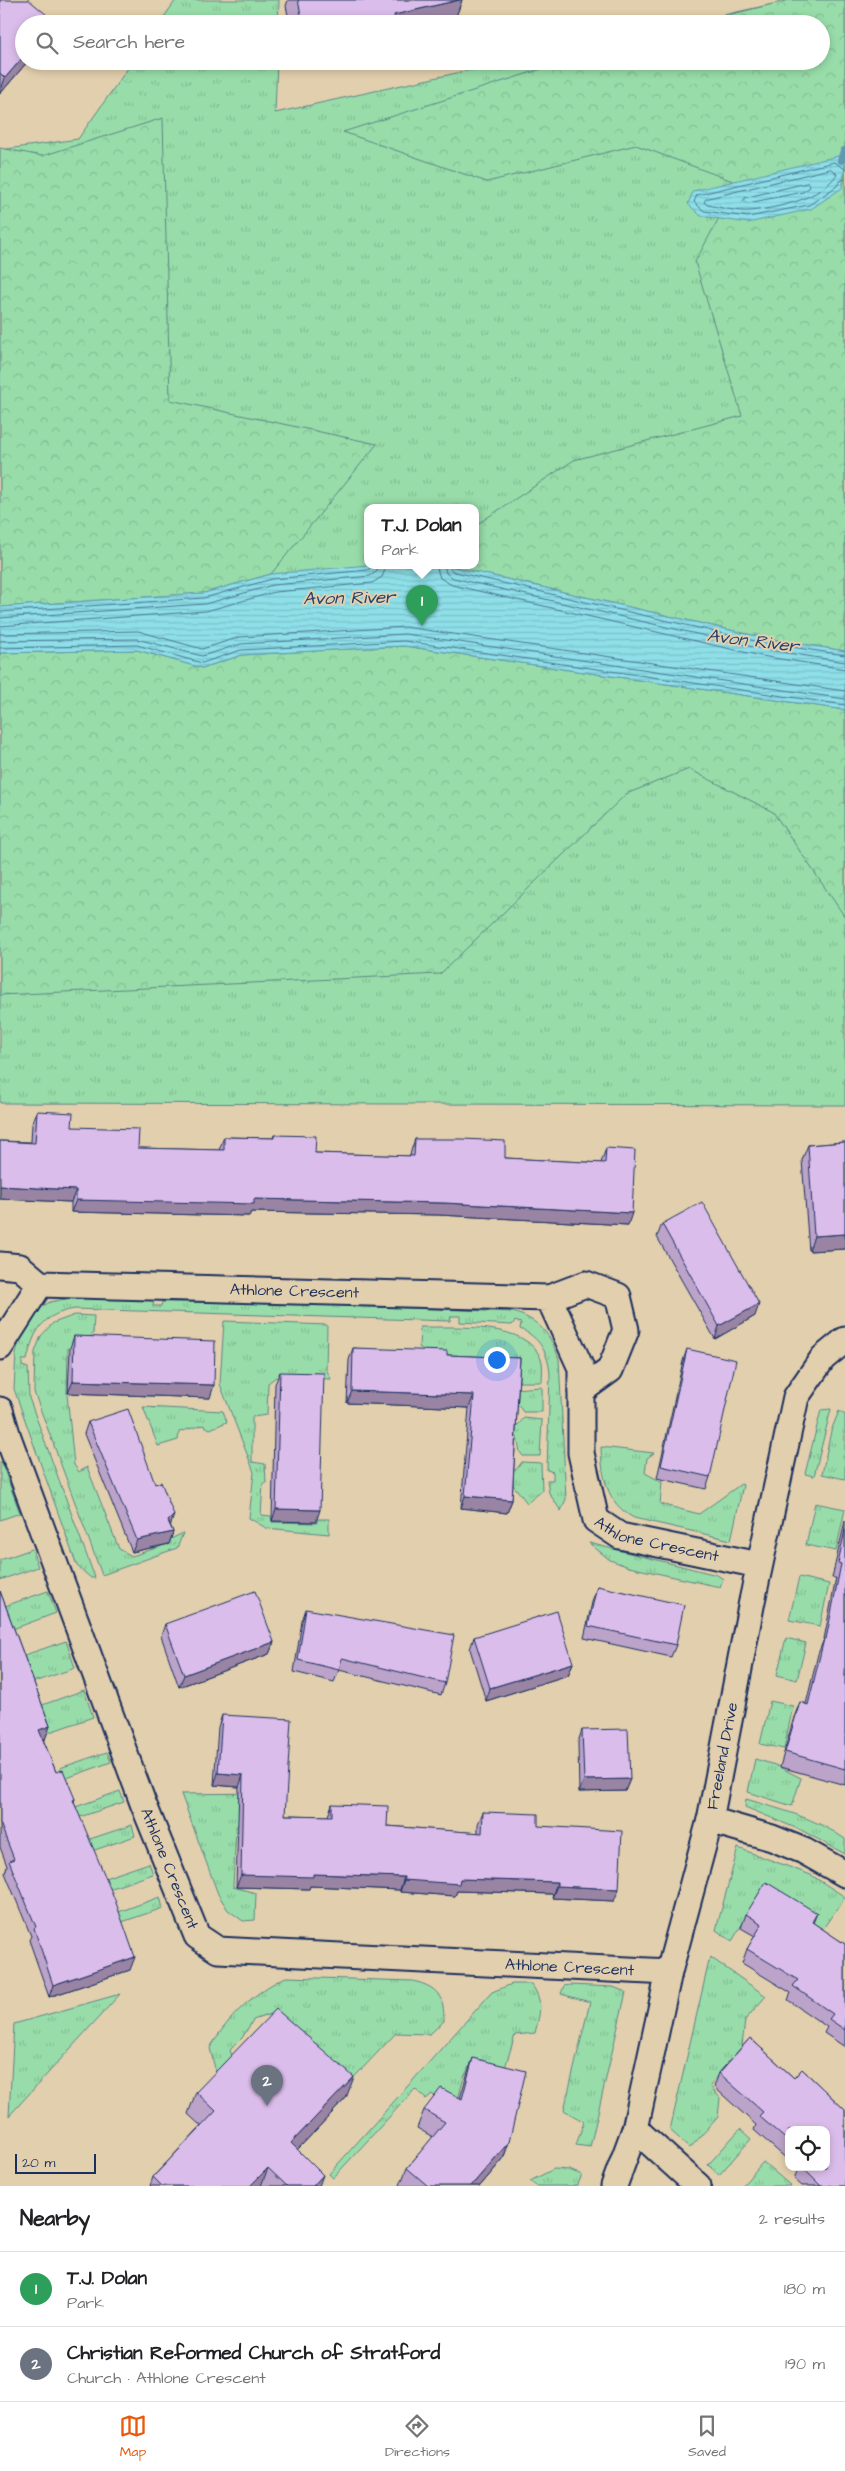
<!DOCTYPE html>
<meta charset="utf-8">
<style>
:root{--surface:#fff;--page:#f2f2f2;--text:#202124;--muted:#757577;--line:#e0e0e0;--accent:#ea580c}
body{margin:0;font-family:"Architects Daughter",sans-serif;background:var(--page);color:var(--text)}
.controls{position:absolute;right:15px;bottom:15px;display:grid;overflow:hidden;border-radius:10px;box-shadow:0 2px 8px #0003}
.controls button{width:45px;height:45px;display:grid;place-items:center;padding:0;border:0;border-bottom:1px solid var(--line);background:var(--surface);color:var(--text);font:25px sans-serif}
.scale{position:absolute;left:15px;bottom:12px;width:81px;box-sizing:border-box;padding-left:5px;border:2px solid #1b2f5e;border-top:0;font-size:14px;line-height:18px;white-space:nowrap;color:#1b2f5e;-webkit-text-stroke:4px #e2cfad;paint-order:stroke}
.you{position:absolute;left:496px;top:1359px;width:18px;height:18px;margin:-12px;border:4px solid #fff;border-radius:50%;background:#1a73e8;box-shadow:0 0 0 8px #1a73e833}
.badge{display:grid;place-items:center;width:32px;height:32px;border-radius:50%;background:var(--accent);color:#fff;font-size:16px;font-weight:700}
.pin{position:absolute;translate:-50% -41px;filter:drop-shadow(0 1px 2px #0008)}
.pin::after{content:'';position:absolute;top:26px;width:18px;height:15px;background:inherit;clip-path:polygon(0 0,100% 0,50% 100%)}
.popup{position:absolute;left:364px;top:504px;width:115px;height:65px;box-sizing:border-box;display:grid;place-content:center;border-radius:10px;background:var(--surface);filter:drop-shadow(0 1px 4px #0005);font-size:16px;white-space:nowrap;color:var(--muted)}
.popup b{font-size:19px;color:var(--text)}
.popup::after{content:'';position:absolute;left:50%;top:100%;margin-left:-10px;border:10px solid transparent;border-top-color:var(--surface)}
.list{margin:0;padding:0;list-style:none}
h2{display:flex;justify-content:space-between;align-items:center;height:65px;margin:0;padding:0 20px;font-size:21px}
h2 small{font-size:16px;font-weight:400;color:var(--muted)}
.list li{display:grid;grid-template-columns:32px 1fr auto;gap:15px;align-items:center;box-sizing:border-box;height:75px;padding:0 20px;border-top:1px solid var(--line)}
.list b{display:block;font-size:19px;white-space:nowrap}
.list p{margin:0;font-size:16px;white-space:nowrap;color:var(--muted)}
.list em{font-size:16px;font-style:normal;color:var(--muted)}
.icon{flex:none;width:28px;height:28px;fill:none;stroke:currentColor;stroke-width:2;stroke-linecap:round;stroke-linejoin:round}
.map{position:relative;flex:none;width:845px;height:2186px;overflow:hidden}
.search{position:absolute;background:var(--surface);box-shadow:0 2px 8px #0003;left:15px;right:15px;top:15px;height:55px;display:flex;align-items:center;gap:12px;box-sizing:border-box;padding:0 18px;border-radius:28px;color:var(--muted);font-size:19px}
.sheet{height:215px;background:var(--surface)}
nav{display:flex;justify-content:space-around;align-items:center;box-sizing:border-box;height:70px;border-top:1px solid var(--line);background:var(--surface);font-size:14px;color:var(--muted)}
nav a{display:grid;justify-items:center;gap:2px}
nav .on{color:var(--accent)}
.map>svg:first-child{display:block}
</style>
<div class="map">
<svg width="845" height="2186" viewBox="0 0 845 2186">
<defs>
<pattern id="grass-tufts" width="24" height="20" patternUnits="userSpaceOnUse" patternTransform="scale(1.25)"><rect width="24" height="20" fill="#98dda9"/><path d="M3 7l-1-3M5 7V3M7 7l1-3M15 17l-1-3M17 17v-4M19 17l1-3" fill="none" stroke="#82be94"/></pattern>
<pattern id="forest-crowns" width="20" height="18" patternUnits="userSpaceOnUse" patternTransform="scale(1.25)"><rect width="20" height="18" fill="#98dda9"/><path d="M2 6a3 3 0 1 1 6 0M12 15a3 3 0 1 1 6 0" fill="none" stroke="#82be94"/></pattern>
<pattern id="water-rules" width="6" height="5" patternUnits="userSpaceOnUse" patternTransform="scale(1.25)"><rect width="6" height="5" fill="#8edfe8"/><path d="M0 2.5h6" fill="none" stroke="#7ac0c9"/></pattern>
</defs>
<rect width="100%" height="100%" fill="#e2cfad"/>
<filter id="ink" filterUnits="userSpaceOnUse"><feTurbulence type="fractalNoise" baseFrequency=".02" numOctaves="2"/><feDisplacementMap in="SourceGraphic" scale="10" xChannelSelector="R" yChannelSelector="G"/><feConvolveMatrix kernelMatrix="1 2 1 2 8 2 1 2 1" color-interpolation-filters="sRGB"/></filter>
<g filter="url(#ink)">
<!-- grass -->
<path fill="url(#grass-tufts)" stroke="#5a8684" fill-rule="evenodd" d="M 176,0 L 279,0 L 278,24 L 159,24 Z
M 791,0 L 845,0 L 845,1105 L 0,1103 L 0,150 L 78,139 L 133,61 L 277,61 L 275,113 L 511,61 L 821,61 L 821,24 L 683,24 ZM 368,507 L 476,507 L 476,565 L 368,565 Z
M 75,1297 L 154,1300 L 153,1306 L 161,1306 L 162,1302 L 249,1302 L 513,1312 C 539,1320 550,1333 559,1359 L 566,1499 L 561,1511 L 549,1493 L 547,1480 L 553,1480 L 553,1472 L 547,1470 L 550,1374 C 548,1353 540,1337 520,1329 L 521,1323 L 515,1321 L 512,1325 L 460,1322 L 460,1316 L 451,1316 L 450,1321 L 74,1309 C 42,1315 34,1330 27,1360 L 22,1360 L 22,1366 L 28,1368 L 29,1398 L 95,1578 L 91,1578 L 77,1566 L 14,1389 L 16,1353 L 20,1336 L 36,1310 L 50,1302 Z
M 75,1315 L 94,1316 L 93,1334 L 87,1339 L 85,1349 L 68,1348 L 67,1394 L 74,1465 L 79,1472 L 87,1467 L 119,1549 L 132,1556 L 168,1544 L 167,1541 L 183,1533 L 177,1548 L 102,1575 L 34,1392 L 35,1352 L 41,1336 L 53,1323 Z
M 224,1321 L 327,1325 L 326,1369 L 331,1379 L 276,1377 L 268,1383 L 267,1415 L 252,1417 L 252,1462 L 265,1464 L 266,1483 L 263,1483 L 261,1515 L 271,1516 L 272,1522 L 317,1523 L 316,1519 L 329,1519 L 329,1534 L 266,1528 L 249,1518 L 254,1472 L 220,1384 Z
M 420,1327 C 455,1328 530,1320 542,1362 C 543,1368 542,1376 542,1382 L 515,1382 L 445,1364 L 419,1347 Z
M 542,1387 L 542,1412 L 523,1412 L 519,1406 L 515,1406 L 513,1389 Z
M 143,1407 L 223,1411 L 227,1422 L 210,1429 L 203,1425 L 179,1432 L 178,1440 L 158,1446 Z
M 831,1409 L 814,1476 L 805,1474 L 821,1410 Z
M 839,1411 L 845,1415 L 845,1479 L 822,1474 L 831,1431 Z
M 524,1418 L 542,1420 L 540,1456 L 523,1456 L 520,1452 L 517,1437 L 514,1436 L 513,1425 L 518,1425 Z
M 601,1447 L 654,1453 L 647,1458 L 645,1473 L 662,1482 L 660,1504 L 699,1514 L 741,1484 L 743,1485 L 731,1540 L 634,1518 C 606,1503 602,1476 601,1447 Z
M 1,1461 L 20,1513 L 0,1520 L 0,1462 Z
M 522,1462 L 541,1463 L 542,1491 L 527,1503 L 511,1482 L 512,1469 L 516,1470 Z
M 815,1503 L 845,1509 L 836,1551 L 806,1545 Z
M 589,1543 L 717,1575 L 723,1579 L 720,1587 L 629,1567 L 610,1560 Z
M 32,1549 L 38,1567 L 0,1580 L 0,1560 Z
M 799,1577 L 829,1584 L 820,1626 L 789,1620 Z
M 48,1591 L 56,1613 L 10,1630 L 2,1607 Z
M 786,1638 L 806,1643 L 797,1680 L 777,1675 Z
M 66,1641 L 75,1668 L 28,1684 L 19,1657 Z
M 84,1690 L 93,1717 L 47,1733 L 37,1707 Z
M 770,1701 L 793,1706 L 784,1749 L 760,1744 Z
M 107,1752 L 111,1762 L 64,1779 L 60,1768 Z
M 755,1759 L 775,1765 L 801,1778 L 792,1806 L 748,1792 Z
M 120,1791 L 124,1802 L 77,1818 L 73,1808 Z
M 261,1793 L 236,1827 L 233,1887 L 256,1893 L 255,1920 L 243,1921 L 228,1910 L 218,1894 L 181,1794 Z
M 746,1799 C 779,1809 816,1818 845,1839 L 845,1854 L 803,1831 L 745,1807 Z
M 132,1825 L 135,1836 L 89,1852 L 84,1841 Z
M 738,1848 L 811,1875 L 845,1897 L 822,1930 L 763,1889 L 732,1941 L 716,1930 Z
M 149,1863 L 153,1874 L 106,1890 L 102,1879 Z
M 160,1897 L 163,1908 L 116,1924 L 113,1914 Z
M 710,1957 L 766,1996 L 745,2020 L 742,2046 L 710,2086 L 720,2098 L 718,2117 L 690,2148 L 670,2130 Z
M 286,1977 L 413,1981 C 438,1987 444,1996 444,2021 L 430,2034 L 396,2033 L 341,2091 C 328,2044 310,2038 271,2014 L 253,2020 L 242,2038 L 230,2050 L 234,2062 L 216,2073 L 210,2048 C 227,2018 255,1991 286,1977 Z
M 512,1984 L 531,1984 C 544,2001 540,2012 535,2033 L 515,2035 L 503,2074 L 469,2067 L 464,2077 L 455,2110 L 447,2108 L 432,2094 L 426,2099 L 415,2089 L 333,2178 L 329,2174 L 492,1992 Z
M 570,1985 L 613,1987 L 626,1992 L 590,2147 L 576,2145 L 584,2122 L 564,2110 L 590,2002 L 561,1994 L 564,1986 Z
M 120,1994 L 9,2116 L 14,2024 Z
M 740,2129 L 751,2139 L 719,2175 L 708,2165 Z
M 763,2162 L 791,2186 L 742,2186 Z
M 554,2169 L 569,2170 L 582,2175 L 577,2186 L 536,2186 L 530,2181 Z"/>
<!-- forest -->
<path fill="url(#forest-crowns)" stroke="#5a8684" d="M 789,0 L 845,0 L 845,651 L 765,638 L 445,565 L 476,565 L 476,525 L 574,460 L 742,416 L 695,262 L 738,183 L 636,145 L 487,182 L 343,132 L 567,61 L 821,61 L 821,24 L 692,24 Z
M 163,118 L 170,400 L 377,444 L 271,574 L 204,593 L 0,607 L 0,148 L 42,156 Z
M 404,646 L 845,710 L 845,917 L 773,812 L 689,769 L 626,794 L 440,974 L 0,995 L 0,653 L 137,650 L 202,668 L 242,655 Z"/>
<!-- water -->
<path fill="url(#water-rules)" stroke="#6099b1" d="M 838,156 L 845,166 L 842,188 L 811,209 L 748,223 L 701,216 L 688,204 L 693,191 Z
M 368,565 L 445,565 L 765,638 L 845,651 L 845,710 L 404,646 L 242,655 L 202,668 L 137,650 L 0,653 L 0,607 L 204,593 L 271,574 Z"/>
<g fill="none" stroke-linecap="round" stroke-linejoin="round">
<!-- shore -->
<path stroke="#497595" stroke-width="1" d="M 831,169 L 837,174 C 821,199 778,208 750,211 C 736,212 720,207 707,205 L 704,202 L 706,199 Z
M 845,169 L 834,162 L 697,195 L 694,202 L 704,211 L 748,217 L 809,205 L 837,186 L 840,181 L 845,179
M 808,183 L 810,187 L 803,192 L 748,203 L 743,201 L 745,198 Z
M 436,565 L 440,578 L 452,585 L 761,656 L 845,669
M 444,565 L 446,573 L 453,578 L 762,649 L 845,662
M 450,565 L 451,570 L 455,572 L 764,643 L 845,655
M 0,612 L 204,598 L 272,579 L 368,570 L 373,565
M 0,618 L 205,604 L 273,585 L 370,576 L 376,572 L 379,565
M 0,626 L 206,611 L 275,592 L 372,583 L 382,577 L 387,565
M 0,634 L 138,631 L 202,649 L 240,637 L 405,627 L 845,691
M 0,641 L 137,639 L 202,656 L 241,644 L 405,634 L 845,699
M 0,648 L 137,645 L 202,663 L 241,650 L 404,641 L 845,705"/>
<!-- stream -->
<path stroke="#6099b1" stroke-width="8" d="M 841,160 L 844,151"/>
<defs>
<g id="minor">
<path id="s1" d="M 0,1265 L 20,1267 L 40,1284 L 549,1298 L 581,1368 L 581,1453 L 596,1520 L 620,1536 L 759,1565"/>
<path d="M 549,1298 L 586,1284 L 618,1296 L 626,1330 L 610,1370 L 581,1391"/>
<path d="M 0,1347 L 40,1284"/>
<path id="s2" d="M 0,1410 L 8,1437 L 143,1803 L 197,1936 L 218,1950 L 669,1972"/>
<path d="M 710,1820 L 772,1838 L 804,1851 L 845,1874"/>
<path d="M 635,2129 L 698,2186"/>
<path id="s3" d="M 614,2186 L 635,2129 L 669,1972 L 710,1820 L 752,1601 L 796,1397 L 823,1358 L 845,1340"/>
</g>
</defs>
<!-- minor casing -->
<use href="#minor" stroke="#1b2f5e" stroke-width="29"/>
<!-- minor -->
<use href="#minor" stroke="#e2cfad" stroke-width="25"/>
</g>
<!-- wall -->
<path fill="#bca3ca" stroke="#1b2f5e" d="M 0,0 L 54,21 L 53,24 L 24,24 L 24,61 L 28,61 L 0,94 Z
M 288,0 L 462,0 L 454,22 L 444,24 L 290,24 L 286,6 Z
M 37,1111 L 72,1127 L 138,1148 L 219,1150 L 224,1137 L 273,1138 L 274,1135 L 315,1153 L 410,1156 L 411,1151 L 415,1139 L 505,1158 L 601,1163 L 606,1148 L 628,1225 L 439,1215 L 251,1212 L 249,1216 L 71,1212 L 71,1202 L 0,1199 L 0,1141 L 31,1142 L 32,1124 Z
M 845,1142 L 845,1249 L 809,1251 L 802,1160 L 808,1145 Z
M 662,1224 L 755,1316 L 715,1339 L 657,1237 Z
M 74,1336 L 210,1398 L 68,1393 L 70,1348 Z
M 353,1348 L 447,1355 L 520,1358 L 512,1500 L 507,1513 L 461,1508 L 469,1408 L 347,1403 L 349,1360 Z
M 687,1349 L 710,1477 L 706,1489 L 657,1478 L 683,1361 Z
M 280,1372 L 316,1522 L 272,1521 L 275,1384 Z
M 88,1422 L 155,1484 L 173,1532 L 169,1544 L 132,1552 L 84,1434 Z
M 845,1521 L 845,1785 L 780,1767 L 794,1717 L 800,1702 L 806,1704 L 818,1654 L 824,1639 L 836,1578 L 832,1578 Z
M 597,1586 L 676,1645 L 671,1657 L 584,1638 L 593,1598 Z
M 0,1591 L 50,1726 L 45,1739 L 43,1739 L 56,1772 L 75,1799 L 74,1802 L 130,1970 L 49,1997 L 29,1940 L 31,1936 L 5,1873 L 7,1866 L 0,1847 Z
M 306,1609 L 445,1683 L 441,1695 L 339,1670 L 334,1682 L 294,1672 L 302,1621 Z
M 165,1624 L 274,1642 L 269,1654 L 179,1687 L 161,1636 Z
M 474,1637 L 573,1663 L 568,1675 L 486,1701 L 470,1649 Z
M 222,1715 L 285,1815 L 328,1816 L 332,1804 L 387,1826 L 478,1833 L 478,1824 L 483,1812 L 538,1826 L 614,1901 L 552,1898 L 553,1894 L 457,1891 L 455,1896 L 400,1892 L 400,1890 L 310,1886 L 309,1889 L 236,1887 L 239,1787 L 214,1785 L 218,1727 Z
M 582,1730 L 630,1779 L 625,1791 L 579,1792 L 578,1742 Z
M 817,1913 L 813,1923 L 845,1944 L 845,2047 L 824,2033 L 827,2027 L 788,2000 L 791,1993 L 742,1963 L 747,1949 L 755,1936 L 741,1928 L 746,1914 Z
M 750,2038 L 794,2078 L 802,2069 L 845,2110 L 845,2186 L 802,2186 L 794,2179 L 798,2169 L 796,2167 L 826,2167 L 826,2130 L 789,2130 L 789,2161 L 754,2130 L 756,2125 L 714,2087 L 719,2073 Z
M 473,2058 L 509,2142 L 503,2159 L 480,2186 L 401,2186 L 400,2185 L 407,2168 L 433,2137 L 417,2128 L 424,2110 L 460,2098 L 467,2075 Z
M 196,2092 L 346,2098 L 297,2150 L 319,2186 L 150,2186 L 153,2177 L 201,2126 L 188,2114 Z"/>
<!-- shaded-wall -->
<path fill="#9984a4" stroke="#1b2f5e" d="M 459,0 L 462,0 L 454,22 L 444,24 L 390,24 L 394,15 Z
M 24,56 L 24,61 L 28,61 L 0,94 L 5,78 Z
M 0,1186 L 76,1190 L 71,1202 L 0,1199 Z
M 254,1199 L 444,1203 L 632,1213 L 628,1225 L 439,1215 L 251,1212 L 249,1216 L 71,1212 L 76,1200 Z
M 845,1234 L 845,1249 L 809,1251 L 814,1236 Z
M 759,1304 L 755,1316 L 715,1339 L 719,1326 Z
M 73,1381 L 214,1385 L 210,1398 L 68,1393 Z
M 352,1391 L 474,1395 L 469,1408 L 347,1403 Z
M 465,1496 L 512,1500 L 507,1513 L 461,1508 Z
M 276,1509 L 320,1510 L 316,1522 L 272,1521 Z
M 174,1515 L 170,1527 L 168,1521 Z
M 173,1532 L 169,1544 L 132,1552 L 137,1540 Z
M 274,1642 L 269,1654 L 179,1687 L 184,1675 Z
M 573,1663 L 568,1675 L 486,1701 L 490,1688 Z
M 50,1726 L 45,1739 L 35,1742 L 39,1730 Z
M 218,1773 L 243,1775 L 239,1787 L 214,1785 Z
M 630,1779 L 625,1791 L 579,1792 L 584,1780 Z
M 313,1874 L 404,1877 L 400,1890 L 310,1886 L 309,1889 L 236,1887 L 241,1875 Z
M 460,1879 L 557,1882 L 553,1894 L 457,1891 L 455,1896 L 400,1892 L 404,1880 Z
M 557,1886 L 619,1889 L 614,1901 L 552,1898 Z
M 135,1957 L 130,1970 L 49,1997 L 53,1985 Z
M 354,2077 L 346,2098 L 283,2165 L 291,2143 Z
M 509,2142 L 503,2159 L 480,2186 L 471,2186 Z
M 268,2168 L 261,2186 L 250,2186 Z
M 323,2175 L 319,2186 L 313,2186 Z"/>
<!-- building -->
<path fill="#dbbdeb" stroke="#1b2f5e" d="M 0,0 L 29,0 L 54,21 L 52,24 L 24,24 L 24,56 L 5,78 L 0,73 Z
M 298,0 L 459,0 L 394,15 L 396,24 L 303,24 Z
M 37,1111 L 73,1113 L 72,1127 L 139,1129 L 138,1148 L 224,1150 L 224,1137 L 274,1138 L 274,1135 L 316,1136 L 315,1153 L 414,1156 L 415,1139 L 463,1139 L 505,1141 L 505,1158 L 605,1163 L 606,1148 L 635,1150 L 632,1213 L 444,1203 L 254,1199 L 254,1204 L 76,1200 L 76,1190 L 0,1186 L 0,1141 L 35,1143 Z
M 845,1142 L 845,1234 L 814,1236 L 808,1145 Z
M 702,1202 L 759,1304 L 719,1326 L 662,1224 Z
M 74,1336 L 215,1341 L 214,1385 L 73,1381 Z
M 353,1348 L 447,1351 L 447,1355 L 520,1358 L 512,1500 L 465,1496 L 474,1395 L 352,1391 Z
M 687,1349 L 736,1360 L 710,1477 L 661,1466 Z
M 280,1372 L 324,1373 L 320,1510 L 276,1509 Z
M 128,1409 L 155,1484 L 161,1482 L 174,1515 L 168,1521 L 173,1532 L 137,1540 L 88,1422 Z
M 845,1530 L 845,1769 L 785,1752 L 800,1702 L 808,1705 L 824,1639 L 826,1639 L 841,1564 L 838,1563 Z
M 597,1586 L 684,1605 L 676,1645 L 588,1626 Z
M 0,1591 L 50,1726 L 39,1730 L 56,1772 L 63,1770 L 75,1799 L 73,1800 L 115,1900 L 135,1957 L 53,1985 L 34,1928 L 36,1927 L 9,1861 L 14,1859 L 0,1823 Z
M 255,1591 L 274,1642 L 184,1675 L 165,1624 Z
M 306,1609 L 454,1635 L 445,1683 L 342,1658 L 339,1670 L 298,1660 Z
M 557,1611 L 573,1663 L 490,1688 L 474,1637 Z
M 222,1715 L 291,1719 L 285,1815 L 332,1816 L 332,1804 L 388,1806 L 387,1826 L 482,1833 L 483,1812 L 538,1814 L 538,1826 L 622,1831 L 619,1889 L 557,1886 L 557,1882 L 460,1879 L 459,1884 L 404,1880 L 404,1877 L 313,1874 L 313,1877 L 241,1875 L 243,1775 L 218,1773 Z
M 628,1729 L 630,1779 L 584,1780 L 582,1730 Z
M 766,1882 L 817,1913 L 812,1922 L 845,1944 L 845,2030 L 829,2019 L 833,2014 L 793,1986 L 798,1980 L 747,1949 L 762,1924 L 746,1914 Z
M 276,2009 L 354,2077 L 291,2143 L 323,2175 L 313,2186 L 287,2186 L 268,2168 L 250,2186 L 162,2186 L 153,2177 L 216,2111 L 196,2092 Z
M 750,2038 L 794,2078 L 802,2069 L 845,2110 L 845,2186 L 832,2186 L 831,2185 L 829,2186 L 821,2186 L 802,2167 L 826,2167 L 826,2130 L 789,2130 L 789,2142 L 759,2116 L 763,2112 L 719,2073 Z
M 473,2058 L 526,2071 L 509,2142 L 471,2186 L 428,2186 L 407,2168 L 445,2122 L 424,2110 L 441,2088 L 462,2099 Z"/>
</g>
<g text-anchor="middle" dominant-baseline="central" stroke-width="4" stroke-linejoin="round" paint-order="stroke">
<!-- street labels -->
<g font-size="16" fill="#1b2f5e" stroke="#e2cfad">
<text stroke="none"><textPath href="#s1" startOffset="301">Athlone Crescent</textPath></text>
<text stroke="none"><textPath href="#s1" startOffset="851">Athlone Crescent</textPath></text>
<text stroke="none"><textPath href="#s3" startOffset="444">Freeland Drive</textPath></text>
<text stroke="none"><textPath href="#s2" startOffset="489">Athlone Crescent</textPath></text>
<text stroke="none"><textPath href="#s2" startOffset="939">Athlone Crescent</textPath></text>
</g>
<!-- water labels -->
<g font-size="18" font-style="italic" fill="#26416c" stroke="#e2cfad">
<text transform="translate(349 598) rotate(-1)">Avon River</text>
<text transform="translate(753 641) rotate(7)">Avon River</text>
</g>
</g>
</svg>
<div class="controls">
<button><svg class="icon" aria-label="locate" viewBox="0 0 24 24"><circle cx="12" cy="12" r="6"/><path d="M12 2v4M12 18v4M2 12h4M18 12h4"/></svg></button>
</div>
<div class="scale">20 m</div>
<div class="you"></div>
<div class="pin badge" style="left:422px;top:626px;background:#2e9e5b">1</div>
<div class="popup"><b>T.J. Dolan</b>Park</div>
<div class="pin badge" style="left:267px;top:2106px;background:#6b7280">2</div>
<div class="search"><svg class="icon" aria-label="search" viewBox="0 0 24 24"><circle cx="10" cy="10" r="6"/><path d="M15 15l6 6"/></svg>Search here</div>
</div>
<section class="sheet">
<h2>Nearby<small>2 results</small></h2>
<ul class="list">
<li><span class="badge" style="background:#2e9e5b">1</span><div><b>T.J. Dolan</b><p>Park</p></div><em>180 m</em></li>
<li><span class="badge" style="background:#6b7280">2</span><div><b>Christian Reformed Church of Stratford</b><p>Church · Athlone Crescent</p></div><em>190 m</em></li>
</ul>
</section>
<nav>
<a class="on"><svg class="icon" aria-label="map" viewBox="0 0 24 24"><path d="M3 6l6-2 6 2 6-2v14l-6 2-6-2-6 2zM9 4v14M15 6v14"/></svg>Map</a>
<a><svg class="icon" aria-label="directions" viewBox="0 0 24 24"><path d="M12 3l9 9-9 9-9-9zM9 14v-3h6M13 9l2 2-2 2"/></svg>Directions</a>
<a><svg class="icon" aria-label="saved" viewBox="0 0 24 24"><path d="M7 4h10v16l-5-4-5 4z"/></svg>Saved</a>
</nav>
